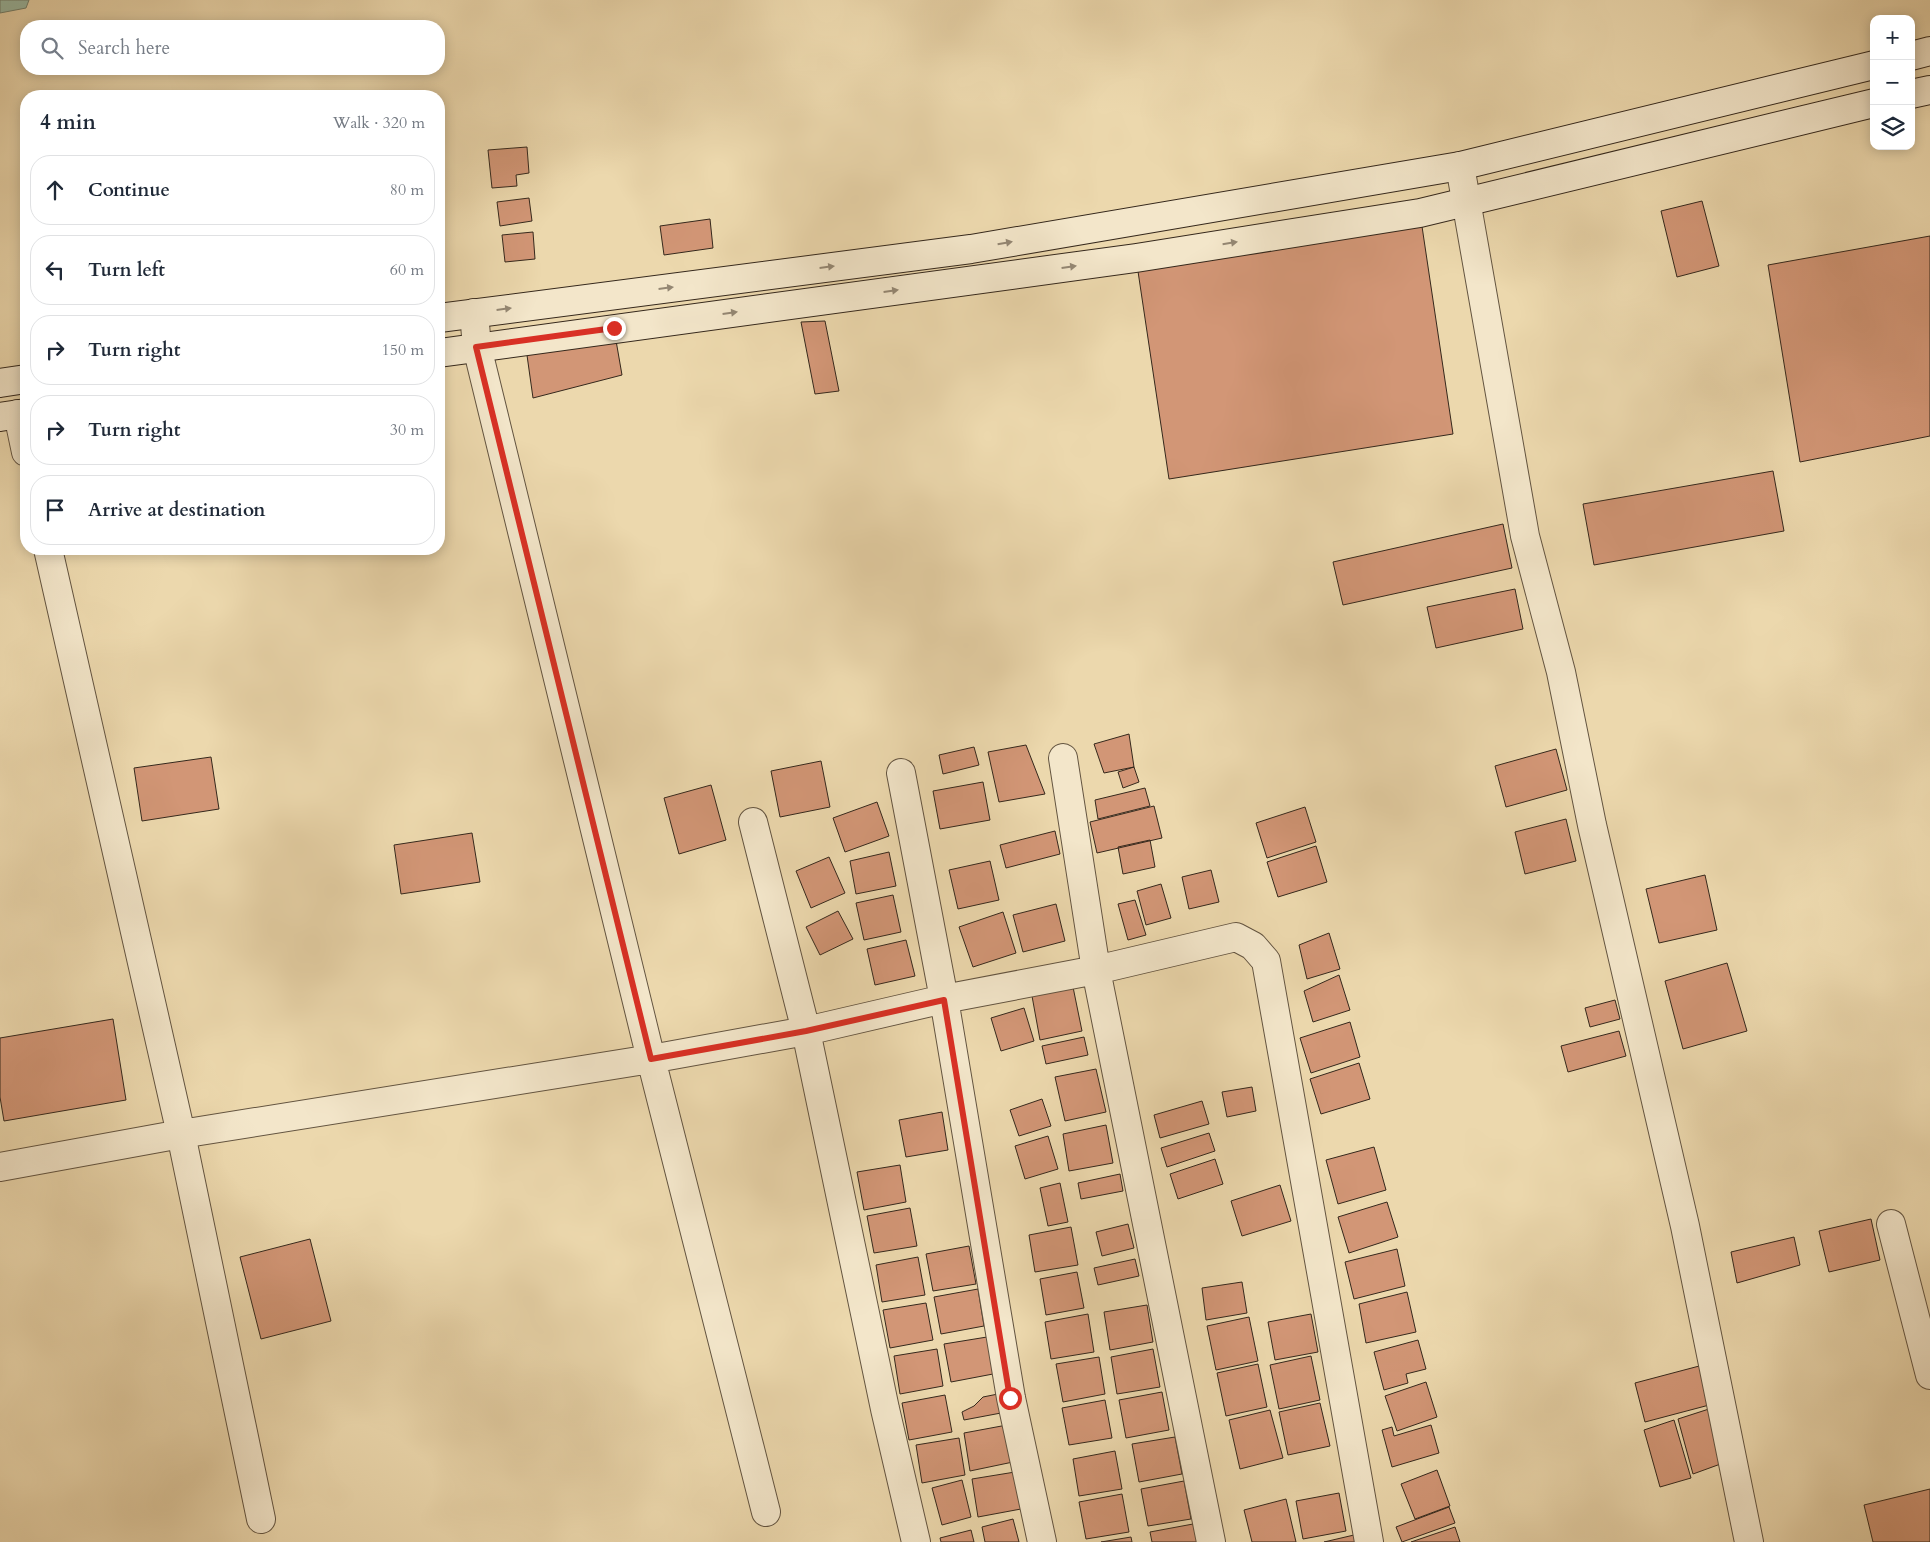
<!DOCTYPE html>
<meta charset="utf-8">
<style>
:root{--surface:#fff;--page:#f6f6f7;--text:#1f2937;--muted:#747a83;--line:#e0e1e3}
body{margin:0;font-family:Cardo,serif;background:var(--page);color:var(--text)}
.controls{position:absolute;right:15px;top:15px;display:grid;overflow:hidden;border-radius:10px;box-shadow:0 2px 12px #0003}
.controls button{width:45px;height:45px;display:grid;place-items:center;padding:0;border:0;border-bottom:1px solid var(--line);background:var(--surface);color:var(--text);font:25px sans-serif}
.stop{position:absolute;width:15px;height:15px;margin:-11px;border:4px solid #d93025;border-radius:50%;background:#fff}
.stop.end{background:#d93025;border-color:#fff;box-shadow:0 1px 5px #0008}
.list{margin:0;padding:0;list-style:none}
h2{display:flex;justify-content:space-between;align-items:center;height:65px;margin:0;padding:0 20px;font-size:21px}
h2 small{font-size:16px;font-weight:400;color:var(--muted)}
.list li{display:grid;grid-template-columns:32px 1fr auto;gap:15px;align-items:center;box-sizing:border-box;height:70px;margin:0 10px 10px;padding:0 10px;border:1px solid var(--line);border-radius:20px}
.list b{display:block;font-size:19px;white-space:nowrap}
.list em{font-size:16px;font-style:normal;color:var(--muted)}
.icon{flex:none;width:28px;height:28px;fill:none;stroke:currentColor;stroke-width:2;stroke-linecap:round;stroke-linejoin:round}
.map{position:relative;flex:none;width:1930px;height:1542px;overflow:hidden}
.search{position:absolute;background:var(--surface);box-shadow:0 2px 12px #0003;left:20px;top:20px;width:425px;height:55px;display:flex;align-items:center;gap:12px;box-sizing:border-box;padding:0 18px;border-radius:20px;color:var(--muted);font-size:19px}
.panel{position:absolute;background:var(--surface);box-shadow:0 2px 12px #0003;left:20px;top:90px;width:425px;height:465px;border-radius:20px}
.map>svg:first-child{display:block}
</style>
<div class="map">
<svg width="1930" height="1542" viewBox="0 0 1930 1542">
<rect width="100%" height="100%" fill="#ecd8ad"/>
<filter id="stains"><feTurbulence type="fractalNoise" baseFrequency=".004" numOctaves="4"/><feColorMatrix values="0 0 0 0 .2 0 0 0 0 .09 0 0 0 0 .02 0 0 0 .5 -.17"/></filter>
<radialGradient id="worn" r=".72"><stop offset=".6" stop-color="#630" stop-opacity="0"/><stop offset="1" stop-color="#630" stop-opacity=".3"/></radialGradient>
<!-- water -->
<path fill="#9abba5" stroke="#72806e" d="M 0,0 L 29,0 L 26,8 L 0,13 Z"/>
<!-- building -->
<path fill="#d29676" stroke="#35281c" d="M 527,147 L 529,173 L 516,175 L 517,186 L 492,188 L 488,150 Z
M 529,198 L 532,221 L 500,226 L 497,202 Z
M 1702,201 L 1719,266 L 1677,277 L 1661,211 Z
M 1420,213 L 1453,434 L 1169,479 L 1136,258 Z
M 710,219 L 713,248 L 664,255 L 660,226 Z
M 533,232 L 535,259 L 505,262 L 502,235 Z
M 1930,236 L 1930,436 L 1800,462 L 1768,265 Z
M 825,321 L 839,391 L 815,394 L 801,322 Z
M 614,329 L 622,375 L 533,398 L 525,341 Z
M 1773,471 L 1784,531 L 1594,565 L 1583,504 Z
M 1503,524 L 1512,568 L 1343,605 L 1333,562 Z
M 1515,589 L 1523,629 L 1436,648 L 1427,607 Z
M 1129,734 L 1134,767 L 1104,773 L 1094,744 Z
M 1026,745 L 1045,794 L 999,802 L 988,752 Z
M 974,747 L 979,765 L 943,774 L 939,755 Z
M 1556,749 L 1567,790 L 1506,807 L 1495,766 Z
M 211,757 L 219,809 L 142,821 L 134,768 Z
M 821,761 L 830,807 L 780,817 L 771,771 Z
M 1134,767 L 1139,782 L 1123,788 L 1118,772 Z
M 983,782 L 990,820 L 940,829 L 933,791 Z
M 711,785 L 726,840 L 679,854 L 664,798 Z
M 1145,788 L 1150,806 L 1098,819 L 1095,800 Z
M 877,802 L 889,836 L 845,852 L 833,818 Z
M 1154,806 L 1162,838 L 1097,853 L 1090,822 Z
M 1305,807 L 1316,842 L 1267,858 L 1256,823 Z
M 1566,819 L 1576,861 L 1525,874 L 1515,832 Z
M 1055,831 L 1060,854 L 1006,868 L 1000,845 Z
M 472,833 L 480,882 L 401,894 L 394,845 Z
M 1150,840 L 1155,867 L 1123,874 L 1118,847 Z
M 1316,846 L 1327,882 L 1278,897 L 1267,862 Z
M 889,852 L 896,886 L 856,894 L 850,861 Z
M 829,857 L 845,893 L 811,908 L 796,871 Z
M 990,861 L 999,900 L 958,909 L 949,870 Z
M 1211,870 L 1219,902 L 1189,909 L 1182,877 Z
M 1705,875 L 1717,930 L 1659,943 L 1646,889 Z
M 1161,884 L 1171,918 L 1146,925 L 1137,891 Z
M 893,895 L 901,932 L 864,940 L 856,903 Z
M 1135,900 L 1146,935 L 1128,940 L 1118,904 Z
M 1056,904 L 1065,941 L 1023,952 L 1013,915 Z
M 838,911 L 853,939 L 820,955 L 806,927 Z
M 1003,912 L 1016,953 L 973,967 L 959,927 Z
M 1329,933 L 1340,969 L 1307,979 L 1299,945 Z
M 906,940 L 915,976 L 875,985 L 867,949 Z
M 1727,963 L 1747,1031 L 1683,1049 L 1665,981 Z
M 1339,975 L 1350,1010 L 1313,1022 L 1304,991 Z
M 1073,987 L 1082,1031 L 1040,1040 L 1032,996 Z
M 1615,1000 L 1620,1019 L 1590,1027 L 1585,1008 Z
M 1024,1008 L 1034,1041 L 1001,1051 L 991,1018 Z
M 113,1019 L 126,1100 L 4,1121 L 0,1097 L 0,1038 Z
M 1350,1022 L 1360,1057 L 1311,1073 L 1300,1038 Z
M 1619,1031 L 1626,1056 L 1568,1072 L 1561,1046 Z
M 1084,1037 L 1088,1055 L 1046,1064 L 1042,1046 Z
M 1359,1063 L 1370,1099 L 1321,1114 L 1310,1079 Z
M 1096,1069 L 1106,1112 L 1065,1121 L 1055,1077 Z
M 1252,1087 L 1256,1111 L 1227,1117 L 1222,1092 Z
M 1042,1099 L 1051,1126 L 1019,1136 L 1010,1110 Z
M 1202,1101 L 1209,1124 L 1160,1138 L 1154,1115 Z
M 942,1112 L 948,1150 L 906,1157 L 899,1120 Z
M 1106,1125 L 1113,1163 L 1069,1171 L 1063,1134 Z
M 1209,1133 L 1215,1151 L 1167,1167 L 1161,1148 Z
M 1048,1136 L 1058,1169 L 1025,1179 L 1015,1146 Z
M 1374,1147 L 1386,1190 L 1338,1204 L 1326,1160 Z
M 1215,1159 L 1223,1184 L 1178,1199 L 1170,1174 Z
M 900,1165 L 906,1202 L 864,1210 L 857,1172 Z
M 1120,1174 L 1123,1191 L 1081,1199 L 1078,1183 Z
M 1060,1183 L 1068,1222 L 1048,1226 L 1040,1188 Z
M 1280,1185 L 1291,1221 L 1242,1236 L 1231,1201 Z
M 1387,1202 L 1398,1237 L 1349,1253 L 1338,1217 Z
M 910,1208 L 917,1246 L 874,1253 L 867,1216 Z
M 1871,1219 L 1880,1260 L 1829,1272 L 1819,1231 Z
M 1128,1224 L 1134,1248 L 1102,1256 L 1096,1232 Z
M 1071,1227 L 1078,1265 L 1035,1272 L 1029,1235 Z
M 1794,1237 L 1800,1265 L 1737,1283 L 1731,1252 Z
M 310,1239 L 331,1321 L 261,1339 L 240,1257 Z
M 969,1246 L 976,1284 L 933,1291 L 926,1254 Z
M 1397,1249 L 1405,1286 L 1354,1299 L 1345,1262 Z
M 918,1257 L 925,1295 L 882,1302 L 876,1265 Z
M 1135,1259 L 1139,1276 L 1098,1285 L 1094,1268 Z
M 1077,1272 L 1084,1308 L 1046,1315 L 1040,1279 Z
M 1242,1282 L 1247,1313 L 1206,1320 L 1202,1288 Z
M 978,1289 L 984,1326 L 941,1334 L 934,1297 Z
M 1407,1292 L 1416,1332 L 1366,1343 L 1359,1304 Z
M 926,1303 L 933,1340 L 890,1348 L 883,1310 Z
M 1147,1305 L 1153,1342 L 1110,1350 L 1104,1312 Z
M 1088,1314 L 1094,1352 L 1051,1359 L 1045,1322 Z
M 1311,1314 L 1318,1352 L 1275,1360 L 1268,1322 Z
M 1249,1317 L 1258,1361 L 1216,1370 L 1207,1326 Z
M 987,1337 L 993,1374 L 951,1382 L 944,1344 Z
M 1418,1340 L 1426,1369 L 1406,1374 L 1408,1383 L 1384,1390 L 1374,1352 Z
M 937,1349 L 943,1386 L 900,1394 L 894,1356 Z
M 1153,1349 L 1160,1387 L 1117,1394 L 1111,1357 Z
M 1311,1356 L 1320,1400 L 1279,1409 L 1270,1365 Z
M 1099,1357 L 1105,1394 L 1063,1402 L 1056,1364 Z
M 1258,1364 L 1267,1407 L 1226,1416 L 1217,1373 Z
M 1703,1365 L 1713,1404 L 1645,1422 L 1635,1383 Z
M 1426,1382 L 1437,1417 L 1397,1431 L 1385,1396 Z
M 1162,1392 L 1169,1430 L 1126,1438 L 1119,1400 Z
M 998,1394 L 1001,1413 L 964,1420 L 962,1412 L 974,1406 L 983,1397 Z
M 945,1395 L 952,1432 L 909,1440 L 902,1403 Z
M 1105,1400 L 1112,1438 L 1069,1445 L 1062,1408 Z
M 1320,1403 L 1330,1446 L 1288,1455 L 1279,1412 Z
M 1712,1408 L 1726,1462 L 1693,1474 L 1678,1419 Z
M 1270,1410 L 1283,1458 L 1240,1469 L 1229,1420 Z
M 1674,1420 L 1691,1478 L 1660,1487 L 1644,1430 Z
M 1007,1425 L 1013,1462 L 970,1471 L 964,1433 Z
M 1431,1425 L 1439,1453 L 1392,1467 L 1382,1430 L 1392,1427 L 1394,1436 Z
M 1175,1437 L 1182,1474 L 1139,1482 L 1132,1444 Z
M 959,1438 L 965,1475 L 922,1483 L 916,1445 Z
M 1115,1451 L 1122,1489 L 1079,1496 L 1073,1459 Z
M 1437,1470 L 1450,1506 L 1415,1519 L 1401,1484 Z
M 1015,1472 L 1021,1509 L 978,1517 L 972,1479 Z
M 962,1480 L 971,1517 L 942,1525 L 932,1488 Z
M 1184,1481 L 1191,1519 L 1148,1526 L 1141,1489 Z
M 1930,1489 L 1930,1542 L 1873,1542 L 1864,1505 Z
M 1339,1493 L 1346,1531 L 1303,1539 L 1296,1501 Z
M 1122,1494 L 1129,1532 L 1086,1539 L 1079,1502 Z
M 1286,1499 L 1296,1542 L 1252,1542 L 1244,1510 Z
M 1449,1507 L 1455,1523 L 1402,1542 L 1396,1527 Z
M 1013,1519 L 1019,1542 L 985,1542 L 982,1527 Z
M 1193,1524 L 1197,1542 L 1152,1542 L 1150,1532 Z
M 1455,1527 L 1460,1542 L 1411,1542 Z
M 971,1530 L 974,1542 L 941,1542 L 940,1538 Z
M 1354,1535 L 1355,1542 L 1324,1542 Z
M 1131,1537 L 1132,1542 L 1101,1542 Z"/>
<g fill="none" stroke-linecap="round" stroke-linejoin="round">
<defs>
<path id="street" d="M 1460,166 L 1525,536 L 1561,672 L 1592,825 L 1685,1226 L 1749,1542
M 474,313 L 477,347 L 651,1059 L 766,1512
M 18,414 L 26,452
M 48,549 L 181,1134 L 261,1519
M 1063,758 L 1096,970 L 1211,1542
M 901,773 L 944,999 L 1011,1398 L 1042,1542
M 753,822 L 806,1031 L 885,1409 L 916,1542
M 0,1167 L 181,1134 L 651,1059 L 806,1031 L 944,999 L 1096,970 L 1236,937 L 1253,946 L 1266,961 L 1369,1542
M 1891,1224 L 1930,1375"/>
<path id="secondary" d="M 1911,56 L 1930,51
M 1911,94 L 1930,90
M 439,318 L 971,249 L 1460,166 L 1874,65
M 439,353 L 1136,258 L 1420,213 L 1874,103
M 0,383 L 26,379
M 0,417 L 26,413"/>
</defs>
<!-- street casing -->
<use href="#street" stroke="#635440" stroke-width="30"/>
<!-- secondary casing -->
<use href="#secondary" stroke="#35281c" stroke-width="30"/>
<!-- street -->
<use href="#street" stroke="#f3e6ca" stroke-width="28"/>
<!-- secondary -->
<use href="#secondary" stroke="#f3e6ca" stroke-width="28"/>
</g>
<!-- one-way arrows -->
<defs><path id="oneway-solid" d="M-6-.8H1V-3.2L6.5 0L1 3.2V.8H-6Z" transform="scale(1.25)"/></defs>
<g fill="#948773">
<use href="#oneway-solid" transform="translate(1005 243) rotate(-10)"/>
<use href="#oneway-solid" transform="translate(1230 243) rotate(-9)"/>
<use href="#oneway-solid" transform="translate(827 267) rotate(-7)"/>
<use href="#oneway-solid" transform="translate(1069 267) rotate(-8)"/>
<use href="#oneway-solid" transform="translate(666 288) rotate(-7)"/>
<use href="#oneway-solid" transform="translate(891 291) rotate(-8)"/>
<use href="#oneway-solid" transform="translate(504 309) rotate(-7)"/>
<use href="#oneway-solid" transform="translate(730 313) rotate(-8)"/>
</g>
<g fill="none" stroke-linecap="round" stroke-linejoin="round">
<!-- route -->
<path stroke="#d93025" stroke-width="6" d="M 614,328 L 476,347 L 651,1059 L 806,1031 L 944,1000 L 1010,1398"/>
</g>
<rect width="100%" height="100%" filter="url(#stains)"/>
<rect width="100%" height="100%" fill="url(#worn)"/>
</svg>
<div class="controls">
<button>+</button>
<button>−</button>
<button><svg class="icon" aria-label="layers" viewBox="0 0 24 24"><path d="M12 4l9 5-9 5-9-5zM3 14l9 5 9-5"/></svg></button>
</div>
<div class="stop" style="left:1010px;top:1398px"></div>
<div class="stop end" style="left:614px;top:328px"></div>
<div class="search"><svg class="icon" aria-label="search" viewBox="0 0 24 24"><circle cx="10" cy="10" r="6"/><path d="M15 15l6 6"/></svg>Search here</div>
<section class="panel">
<h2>4 min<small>Walk · 320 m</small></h2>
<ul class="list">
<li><svg class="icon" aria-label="ahead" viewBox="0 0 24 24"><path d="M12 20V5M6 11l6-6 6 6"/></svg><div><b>Continue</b></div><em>80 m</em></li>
<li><svg class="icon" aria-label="left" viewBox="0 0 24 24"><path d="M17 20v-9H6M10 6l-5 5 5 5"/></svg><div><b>Turn left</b></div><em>60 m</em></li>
<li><svg class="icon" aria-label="right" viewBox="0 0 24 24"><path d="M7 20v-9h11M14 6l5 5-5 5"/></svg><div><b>Turn right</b></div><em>150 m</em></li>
<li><svg class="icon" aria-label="right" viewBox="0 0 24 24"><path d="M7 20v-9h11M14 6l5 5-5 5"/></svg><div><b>Turn right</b></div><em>30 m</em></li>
<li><svg class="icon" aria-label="arrive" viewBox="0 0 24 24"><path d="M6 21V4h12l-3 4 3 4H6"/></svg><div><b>Arrive at destination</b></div></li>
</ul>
</section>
</div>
